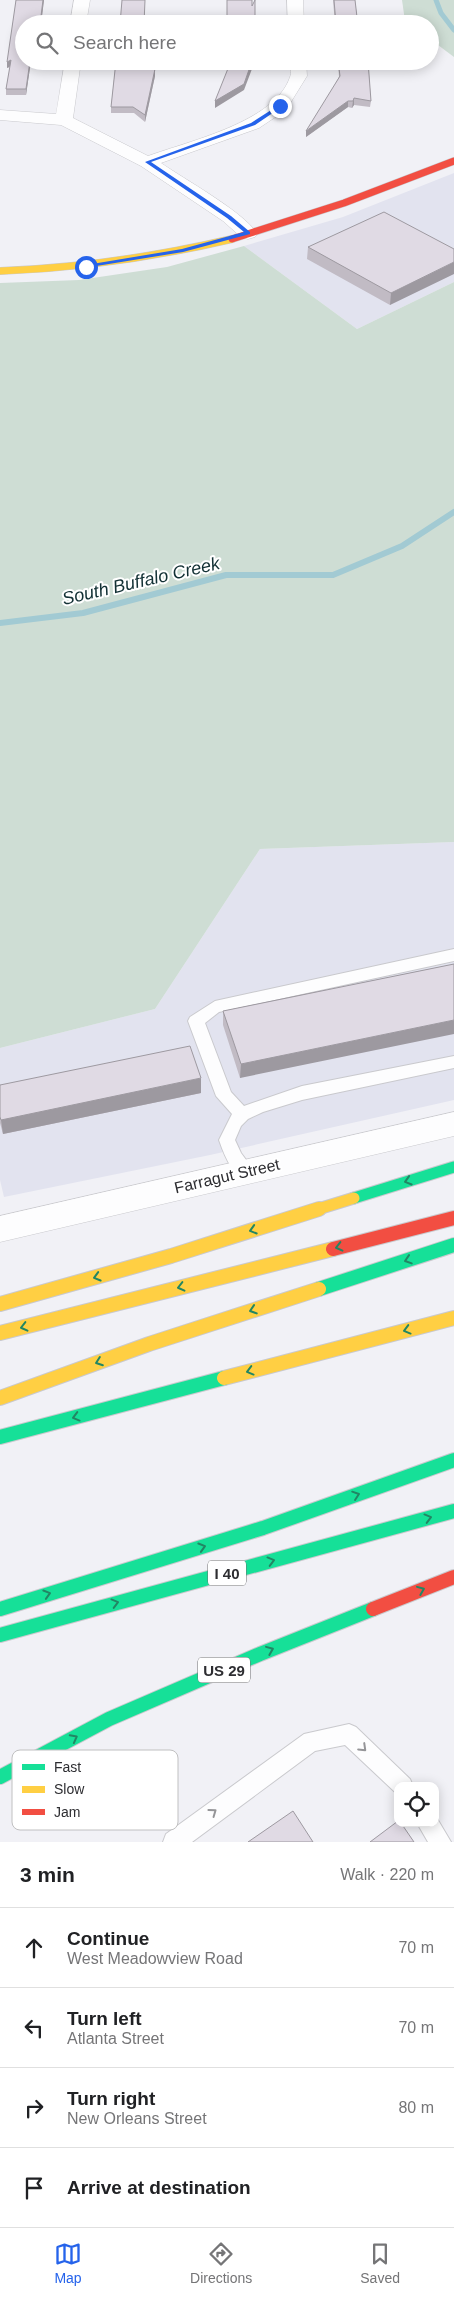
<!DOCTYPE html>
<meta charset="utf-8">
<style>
:root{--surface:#fff;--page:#f6f6f6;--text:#202124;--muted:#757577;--line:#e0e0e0;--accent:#2563eb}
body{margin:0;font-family:Arial,sans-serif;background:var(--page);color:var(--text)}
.controls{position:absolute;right:15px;bottom:15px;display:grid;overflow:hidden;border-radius:10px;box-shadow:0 2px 12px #0003}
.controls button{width:45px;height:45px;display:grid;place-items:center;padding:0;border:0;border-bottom:1px solid var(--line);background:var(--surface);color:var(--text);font:25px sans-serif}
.stop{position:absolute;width:15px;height:15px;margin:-11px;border:4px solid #2563eb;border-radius:50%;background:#fff}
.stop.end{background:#2563eb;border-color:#fff;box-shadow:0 1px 5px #0008}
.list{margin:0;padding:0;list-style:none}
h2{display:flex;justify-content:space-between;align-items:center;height:65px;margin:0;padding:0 20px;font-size:21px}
h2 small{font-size:16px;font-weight:400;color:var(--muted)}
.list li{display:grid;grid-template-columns:32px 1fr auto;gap:15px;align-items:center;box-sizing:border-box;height:80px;padding:0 20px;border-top:1px solid var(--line)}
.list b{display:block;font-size:19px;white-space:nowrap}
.list p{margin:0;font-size:16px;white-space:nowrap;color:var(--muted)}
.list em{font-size:16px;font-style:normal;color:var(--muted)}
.icon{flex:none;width:28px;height:28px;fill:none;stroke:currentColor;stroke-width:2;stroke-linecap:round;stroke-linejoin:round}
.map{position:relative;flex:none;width:454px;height:1842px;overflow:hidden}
.search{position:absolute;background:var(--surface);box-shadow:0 2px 12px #0003;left:15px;right:15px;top:15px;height:55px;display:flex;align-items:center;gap:12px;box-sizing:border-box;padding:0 18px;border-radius:28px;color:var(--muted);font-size:19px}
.sheet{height:385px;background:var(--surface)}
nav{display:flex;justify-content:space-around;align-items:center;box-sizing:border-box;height:70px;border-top:1px solid var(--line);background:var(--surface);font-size:14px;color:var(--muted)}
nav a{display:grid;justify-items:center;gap:2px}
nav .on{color:var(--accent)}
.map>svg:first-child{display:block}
</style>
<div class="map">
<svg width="454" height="1842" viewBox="0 0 454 1842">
<rect width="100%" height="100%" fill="#f1f1f6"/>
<!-- built -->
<path fill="#e2e3ef" d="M 454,173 L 454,282 L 357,329 L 244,246 L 343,217 Z
M 454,842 L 454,1100 L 210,1155 L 4,1197 L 0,1180 L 0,1048 L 155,1009 L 260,849 Z"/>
<!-- green -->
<path fill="#ceddd4" d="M 402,0 L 454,0 L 454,57 L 430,39 L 430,24 L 409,24 L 405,21 Z
M 244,246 L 357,329 L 454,282 L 454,842 L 260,849 L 155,1009 L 0,1048 L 0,283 L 79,280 L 167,267 Z"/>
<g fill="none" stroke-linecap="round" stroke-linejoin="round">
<!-- stream-far1 -->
<path stroke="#a2cad3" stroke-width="5" d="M 436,0 L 441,13 L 454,30"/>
<!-- stream -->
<path stroke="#a2cad3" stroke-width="6" d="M 0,623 L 83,613 L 226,575 L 333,575 L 402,546 L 454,512"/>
<defs>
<path id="lane" d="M 454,949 L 454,961 L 219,1012 L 205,1023 L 231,1092 L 244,1106 L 302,1086 L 454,1056 L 454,1068 L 302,1100 L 263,1112 L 248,1119 L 241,1126 L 235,1140 L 241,1153 L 255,1172 L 253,1177 C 234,1183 224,1154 219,1140 L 232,1114 L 216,1096 L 188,1021 L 190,1017 L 215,1001 Z
M 349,1724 L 356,1727 L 410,1779 L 413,1786 L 398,1786 L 398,1794 L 396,1793 L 345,1745 L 315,1751 L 192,1842 L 163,1842 L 166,1834 L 304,1734 Z
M 435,1815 L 451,1842 L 428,1842 L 417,1823 L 435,1823 Z"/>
<path id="street" d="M 74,0 L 90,0 L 86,24 L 70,24 Z
M 287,0 L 303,0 L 304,24 L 288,24 Z
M 65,61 L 81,61 L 73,118 L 148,156 C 189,141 275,122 290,77 C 292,73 290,66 290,61 L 306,61 L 307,76 L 286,110 L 259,128 L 161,163 C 184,179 242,211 257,233 L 255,237 L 248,239 L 241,237 L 223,221 L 141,166 L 61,125 L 0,120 L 0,110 L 56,114 Z
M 454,1112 L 454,1136 L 0,1242 L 0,1216 Z"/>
<path id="fast-far1" d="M 354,1198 L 454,1167"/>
<path id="fast" d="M 319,1289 L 454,1245
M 0,1437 L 224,1378
M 0,1609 L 263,1528 L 454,1460
M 0,1635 L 454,1511
M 0,1777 L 109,1719 L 260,1654 L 373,1609"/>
<path id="slow-far2" d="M 0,271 C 79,268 155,257 232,239"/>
<path id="slow-far1" d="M 315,1210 L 354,1198"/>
<path id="slow" d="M 0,1304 L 171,1256 L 319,1209
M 0,1333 L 333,1249
M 224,1378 L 454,1318
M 0,1398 L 149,1344 L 319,1289"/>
<path id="jam-far1" d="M 232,239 L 344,203 L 454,161"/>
<path id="jam" d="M 333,1249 L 454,1218
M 373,1609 L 454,1577"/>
</defs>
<!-- lane casing -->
<use href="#lane" stroke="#c9c9cd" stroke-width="2"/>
<!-- street casing -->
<use href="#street" stroke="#c9c9cd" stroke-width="1"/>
<!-- fast-far1 casing -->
<use href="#fast-far1" stroke="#c9c9cd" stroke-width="13"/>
<!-- fast casing -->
<use href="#fast" stroke="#c9c9cd" stroke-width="16"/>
<!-- slow-far2 casing -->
<use href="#slow-far2" stroke="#c9c9cd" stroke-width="8"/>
<!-- slow-far1 casing -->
<use href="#slow-far1" stroke="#c9c9cd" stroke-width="13"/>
<!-- slow casing -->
<use href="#slow" stroke="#c9c9cd" stroke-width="16"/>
<!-- jam-far1 casing -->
<use href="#jam-far1" stroke="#c9c9cd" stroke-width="8"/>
<!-- jam casing -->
<use href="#jam" stroke="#c9c9cd" stroke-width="16"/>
<!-- lane -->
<use href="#lane" fill="#fdfdfe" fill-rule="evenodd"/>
<!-- street -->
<use href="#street" fill="#fdfdfe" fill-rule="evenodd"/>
<!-- fast-far1 -->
<use href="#fast-far1" stroke="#16e098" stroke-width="11"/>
<!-- fast -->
<use href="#fast" stroke="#16e098" stroke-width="14"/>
<!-- slow-far2 -->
<use href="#slow-far2" stroke="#ffcf43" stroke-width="7"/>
<!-- slow-far1 -->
<use href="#slow-far1" stroke="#ffcf43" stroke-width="11"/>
<!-- slow -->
<use href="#slow" stroke="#ffcf43" stroke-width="14"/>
<!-- jam-far1 -->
<use href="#jam-far1" stroke="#f24e42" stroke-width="7"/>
<!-- jam -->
<use href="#jam" stroke="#f24e42" stroke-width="14"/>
</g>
<!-- wall -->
<path fill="#c1bbc4" d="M 16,0 L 44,0 L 41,24 L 24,24 L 24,61 L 31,61 L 26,95 L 6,95 L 6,89 L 10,67 L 7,68 Z
M 333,0 L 355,0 L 357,17 L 364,24 L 335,24 Z
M 116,61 L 142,61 L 142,69 L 155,69 L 155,76 L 145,122 L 134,113 L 111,113 L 111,107 Z
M 338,61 L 368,61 L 371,101 L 370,107 L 354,105 L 352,108 L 348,107 L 306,137 L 339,77 Z
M 308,247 L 454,249 L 390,305 L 307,259 Z
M 454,964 L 240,1078 L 223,1025 L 223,1011 Z
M 0,1085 L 201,1093 L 3,1134 L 0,1123 Z"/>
<!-- shaded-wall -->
<path fill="#9d99a0" d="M 43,0 L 44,0 L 41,24 L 40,24 Z
M 11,60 L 11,66 L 7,68 L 7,62 Z
M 30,61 L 31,61 L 26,95 L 26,89 Z
M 252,61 L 255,61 L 244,90 L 215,108 L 215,101 Z
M 155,69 L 155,76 L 145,122 L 145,115 Z
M 354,98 L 354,105 L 352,108 L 353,101 Z
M 348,101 L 348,107 L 306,137 L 306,131 Z
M 454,262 L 454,274 L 390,305 L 391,293 Z
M 454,1020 L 454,1034 L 240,1078 L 241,1064 Z
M 201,1078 L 201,1093 L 3,1134 L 1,1120 Z"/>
<!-- building -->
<path fill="#e0dae4" stroke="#9d99a0" d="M 16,0 L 43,0 L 40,24 L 24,24 L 24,61 L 30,61 L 26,89 L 6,89 L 11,60 L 7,62 Z
M 122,0 L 145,0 L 144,24 L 120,24 Z
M 227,0 L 252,0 L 252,6 L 255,0 L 255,24 L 227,24 Z
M 334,0 L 355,0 L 357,17 L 364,17 L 364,24 L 336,24 Z
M 116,61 L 142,61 L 141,69 L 155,69 L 145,115 L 133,107 L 111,107 Z
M 231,61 L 252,61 L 244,84 L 215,101 Z
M 338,61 L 368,61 L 371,101 L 354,98 L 353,101 L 348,101 L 306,131 L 340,76 Z
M 384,212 L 454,249 L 454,262 L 391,293 L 308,247 Z
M 454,964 L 454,1020 L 241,1064 L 223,1011 Z
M 190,1046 L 201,1078 L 1,1120 L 0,1117 L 0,1085 Z
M 293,1811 L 313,1842 L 248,1842 Z
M 398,1821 L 398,1823 L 401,1823 L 414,1842 L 370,1842 Z"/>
<!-- one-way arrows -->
<defs><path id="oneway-chevron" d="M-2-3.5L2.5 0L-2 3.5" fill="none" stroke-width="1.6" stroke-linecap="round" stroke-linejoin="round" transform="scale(1.25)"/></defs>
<g stroke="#228664">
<use href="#oneway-chevron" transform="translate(408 1181) rotate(163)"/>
<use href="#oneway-chevron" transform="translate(253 1230) rotate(163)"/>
<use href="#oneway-chevron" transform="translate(339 1247) rotate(166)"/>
<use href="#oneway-chevron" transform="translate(408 1260) rotate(162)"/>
<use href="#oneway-chevron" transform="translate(97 1277) rotate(164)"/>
<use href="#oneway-chevron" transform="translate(181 1287) rotate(166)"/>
<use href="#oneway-chevron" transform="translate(253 1310) rotate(162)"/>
<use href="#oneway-chevron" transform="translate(24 1327) rotate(166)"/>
<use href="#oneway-chevron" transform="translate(407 1330) rotate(165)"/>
<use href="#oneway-chevron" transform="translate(99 1362) rotate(160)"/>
<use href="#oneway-chevron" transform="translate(250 1371) rotate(165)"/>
<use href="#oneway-chevron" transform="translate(76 1417) rotate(165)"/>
<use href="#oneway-chevron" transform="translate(356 1495) rotate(-19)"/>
<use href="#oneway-chevron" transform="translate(428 1518) rotate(-15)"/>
<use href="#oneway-chevron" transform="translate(202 1547) rotate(-17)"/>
<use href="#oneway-chevron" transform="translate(271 1561) rotate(-15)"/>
<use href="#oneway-chevron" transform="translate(421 1590) rotate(-22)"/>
<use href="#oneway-chevron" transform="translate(47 1594) rotate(-17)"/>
<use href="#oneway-chevron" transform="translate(115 1603) rotate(-15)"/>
<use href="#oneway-chevron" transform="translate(270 1650) rotate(-22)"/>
<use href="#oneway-chevron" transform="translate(74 1738) rotate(-28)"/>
</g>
<g stroke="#959598">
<use href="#oneway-chevron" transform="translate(363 1748) rotate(44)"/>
<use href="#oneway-chevron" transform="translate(213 1812) rotate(-36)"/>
</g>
<!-- route -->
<path fill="#2563eb" d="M 279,105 L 283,106 L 255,125 L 151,162 L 231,216 L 250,232 L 250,234 L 183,252 L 84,268 L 86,265 L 182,249 L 244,232 L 227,218 L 145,162 L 251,123 Z"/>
<g text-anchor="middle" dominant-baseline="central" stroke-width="4" stroke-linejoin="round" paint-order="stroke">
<!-- shield labels -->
<g fill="#fff" stroke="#6c6c6f" stroke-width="1">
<rect x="208" y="1560.5" width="38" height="25" rx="4"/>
<rect x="198" y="1657.5" width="52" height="25" rx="4"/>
</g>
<g font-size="15" font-weight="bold" fill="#2d2d31">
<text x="227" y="1573">I 40</text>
<text x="224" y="1670">US 29</text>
</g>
<!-- street labels -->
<g font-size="16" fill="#2d2d31" stroke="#fff">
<text transform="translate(227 1176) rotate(-13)">Farragut Street</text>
</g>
<!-- water labels -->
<g font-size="18" font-style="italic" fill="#123034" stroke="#fff">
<text transform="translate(141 581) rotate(-13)">South Buffalo Creek</text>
</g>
</g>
<!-- legend -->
<rect x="12" y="1750" width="166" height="80" rx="8" fill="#fff" stroke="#c0c0c1" stroke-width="1"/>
<rect x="22" y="1764" width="23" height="6" fill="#16e098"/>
<rect x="22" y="1786" width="23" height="7" fill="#ffcf43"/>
<rect x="22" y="1809" width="23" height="6" fill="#f24e42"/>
<g font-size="14" fill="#2d2d31">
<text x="54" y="1772">Fast</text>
<text x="54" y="1794">Slow</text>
<text x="54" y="1817">Jam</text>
</g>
</svg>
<div class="controls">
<button><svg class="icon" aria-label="locate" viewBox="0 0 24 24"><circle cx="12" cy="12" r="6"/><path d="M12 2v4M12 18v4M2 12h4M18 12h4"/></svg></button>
</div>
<div class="stop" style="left:86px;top:267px"></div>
<div class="stop end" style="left:280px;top:106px"></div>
<div class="search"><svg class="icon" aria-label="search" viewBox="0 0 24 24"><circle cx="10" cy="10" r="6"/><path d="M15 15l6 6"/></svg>Search here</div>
</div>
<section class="sheet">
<h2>3 min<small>Walk · 220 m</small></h2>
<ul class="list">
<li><svg class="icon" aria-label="ahead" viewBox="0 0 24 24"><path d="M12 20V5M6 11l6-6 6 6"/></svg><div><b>Continue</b><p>West Meadowview Road</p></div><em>70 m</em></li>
<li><svg class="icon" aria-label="left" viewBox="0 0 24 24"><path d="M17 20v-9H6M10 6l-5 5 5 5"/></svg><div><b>Turn left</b><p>Atlanta Street</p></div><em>70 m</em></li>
<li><svg class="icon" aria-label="right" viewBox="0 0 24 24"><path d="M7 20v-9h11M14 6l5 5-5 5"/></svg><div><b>Turn right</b><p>New Orleans Street</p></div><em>80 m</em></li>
<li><svg class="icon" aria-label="arrive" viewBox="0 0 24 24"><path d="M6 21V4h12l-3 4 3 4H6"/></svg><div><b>Arrive at destination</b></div></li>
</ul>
</section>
<nav>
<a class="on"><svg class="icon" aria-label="map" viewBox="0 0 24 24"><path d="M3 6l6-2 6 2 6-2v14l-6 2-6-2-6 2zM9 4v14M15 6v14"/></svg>Map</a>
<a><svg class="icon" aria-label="directions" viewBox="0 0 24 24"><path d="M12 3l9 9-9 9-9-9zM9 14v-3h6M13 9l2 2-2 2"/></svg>Directions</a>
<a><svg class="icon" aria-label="saved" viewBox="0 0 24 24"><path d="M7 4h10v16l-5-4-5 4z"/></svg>Saved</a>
</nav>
